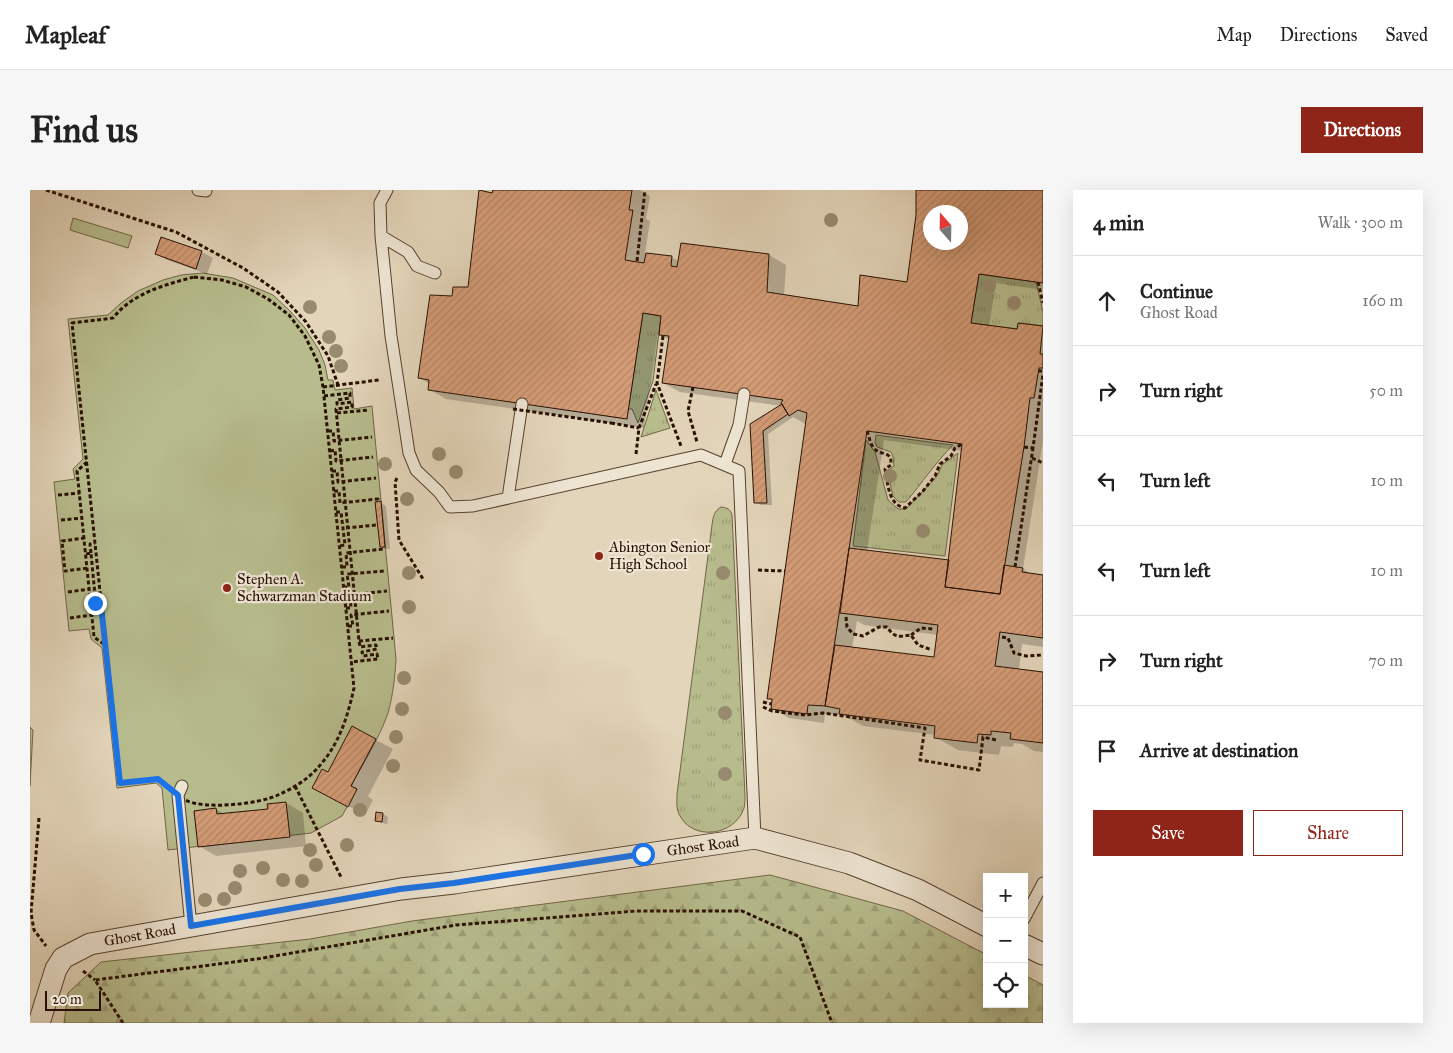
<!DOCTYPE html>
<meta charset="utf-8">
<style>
:root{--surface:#fff;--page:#f6f6f6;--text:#222;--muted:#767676;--line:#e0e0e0;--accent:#8f2418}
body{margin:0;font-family:"IM FELL Great Primer",serif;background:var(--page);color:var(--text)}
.controls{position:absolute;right:15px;bottom:15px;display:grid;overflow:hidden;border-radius:0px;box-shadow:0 5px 20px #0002}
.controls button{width:45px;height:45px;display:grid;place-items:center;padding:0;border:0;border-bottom:1px solid var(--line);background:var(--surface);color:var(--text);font:25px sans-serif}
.compass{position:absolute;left:893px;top:15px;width:45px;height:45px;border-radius:50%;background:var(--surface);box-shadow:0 5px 20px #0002;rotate:340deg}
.scale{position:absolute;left:15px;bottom:12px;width:56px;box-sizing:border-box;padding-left:5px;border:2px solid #280f00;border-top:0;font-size:14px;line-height:18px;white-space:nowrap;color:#280f00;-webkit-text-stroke:4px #ede4d2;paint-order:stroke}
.stop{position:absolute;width:15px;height:15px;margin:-11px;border:4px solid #1a73e8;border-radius:50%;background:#fff}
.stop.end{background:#1a73e8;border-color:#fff;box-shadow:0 1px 5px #0008}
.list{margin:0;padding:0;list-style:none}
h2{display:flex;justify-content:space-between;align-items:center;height:65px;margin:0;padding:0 20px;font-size:21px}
h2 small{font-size:16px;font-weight:400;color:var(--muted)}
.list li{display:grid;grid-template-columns:32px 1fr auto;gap:15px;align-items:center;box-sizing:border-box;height:90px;padding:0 20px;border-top:1px solid var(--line)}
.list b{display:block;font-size:19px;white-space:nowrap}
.list p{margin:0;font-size:16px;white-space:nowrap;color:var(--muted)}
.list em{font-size:16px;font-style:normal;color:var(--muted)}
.actions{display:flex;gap:10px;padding:15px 20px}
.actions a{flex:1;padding:11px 0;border:1px solid var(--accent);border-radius:0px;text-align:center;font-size:18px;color:var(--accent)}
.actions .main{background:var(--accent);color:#fff}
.icon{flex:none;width:28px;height:28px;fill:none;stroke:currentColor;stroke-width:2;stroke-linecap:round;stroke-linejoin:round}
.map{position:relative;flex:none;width:1013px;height:833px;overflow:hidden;border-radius:0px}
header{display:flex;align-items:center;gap:30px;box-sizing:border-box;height:70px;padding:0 25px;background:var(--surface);border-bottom:1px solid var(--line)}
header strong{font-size:24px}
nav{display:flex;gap:28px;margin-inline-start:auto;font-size:18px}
.intro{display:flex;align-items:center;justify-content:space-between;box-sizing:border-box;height:120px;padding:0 30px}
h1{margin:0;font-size:35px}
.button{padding:12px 22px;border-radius:0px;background:var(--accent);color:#fff;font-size:18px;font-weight:700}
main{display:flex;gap:30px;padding:0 30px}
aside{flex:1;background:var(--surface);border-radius:0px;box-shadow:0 5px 20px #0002}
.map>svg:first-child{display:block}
</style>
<header>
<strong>Mapleaf</strong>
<nav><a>Map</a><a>Directions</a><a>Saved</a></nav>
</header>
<div class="intro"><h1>Find us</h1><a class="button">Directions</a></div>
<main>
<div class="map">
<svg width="1013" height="833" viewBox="0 0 1013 833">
<defs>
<pattern id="grass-tufts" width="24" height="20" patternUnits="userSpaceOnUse" patternTransform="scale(1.25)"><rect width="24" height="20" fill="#b7bc8d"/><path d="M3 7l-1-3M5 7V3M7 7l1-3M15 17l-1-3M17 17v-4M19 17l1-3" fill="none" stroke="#9da078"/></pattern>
<pattern id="forest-firs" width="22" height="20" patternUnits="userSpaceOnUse" patternTransform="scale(1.25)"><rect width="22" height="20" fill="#b7bc8d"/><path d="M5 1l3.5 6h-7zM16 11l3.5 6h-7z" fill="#9da078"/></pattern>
<pattern id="building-hatch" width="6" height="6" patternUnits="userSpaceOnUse" patternTransform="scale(1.25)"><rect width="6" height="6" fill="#d49c77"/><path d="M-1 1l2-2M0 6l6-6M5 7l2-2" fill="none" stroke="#b68565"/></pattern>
</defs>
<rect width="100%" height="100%" fill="#e3d5ba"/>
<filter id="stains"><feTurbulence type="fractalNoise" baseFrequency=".004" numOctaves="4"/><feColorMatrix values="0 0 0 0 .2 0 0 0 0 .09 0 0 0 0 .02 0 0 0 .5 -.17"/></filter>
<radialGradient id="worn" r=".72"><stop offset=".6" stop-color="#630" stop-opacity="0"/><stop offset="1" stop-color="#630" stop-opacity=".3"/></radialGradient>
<!-- grass -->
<path fill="url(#grass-tufts)" stroke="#706646" d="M 949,84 L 1006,92 L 1013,122 L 1013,136 L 989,133 L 987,139 L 941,133 Z
M 613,123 L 631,126 L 623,191 L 608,233 L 602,219 L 598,219 Z
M 626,200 L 640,238 L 611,247 Z
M 846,245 L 923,255 C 905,273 892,293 876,312 L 869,312 L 863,306 L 857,281 L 864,276 L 863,267 L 861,262 L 847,257 L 845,253 Z
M 836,250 L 845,262 L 858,310 L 868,319 L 876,319 L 907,286 L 912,275 L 928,263 L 915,366 L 823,356 Z
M 691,317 C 698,318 700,319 702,325 L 715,606 C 715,609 715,614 714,618 C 705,646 662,652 649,624 C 646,618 647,610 647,604 L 682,335 C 683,327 684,321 691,317 Z"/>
<!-- forest -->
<path fill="url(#forest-firs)" stroke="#706646" d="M 740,685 L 873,721 L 957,765 L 957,814 L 994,814 L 994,785 L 1013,795 L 1013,833 L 34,833 L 38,803 L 71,772 L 280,749 L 382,731 Z"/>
<!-- pitch -->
<path fill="#b7bc8d" stroke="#706646" d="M 43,28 L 102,46 L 98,58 L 40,40 Z
M 173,83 L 203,88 L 243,105 L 260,121 L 275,138 L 289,160 L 295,175 L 298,190 L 303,190 L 305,200 L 322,198 L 324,219 L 342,216 L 366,469 C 365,487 363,505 358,523 C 350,547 333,573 321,596 L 327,599 L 312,626 L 281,643 L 138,660 L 132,598 L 126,593 L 87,598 L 72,458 L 61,449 L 59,439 L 39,441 L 24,292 L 45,289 L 43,279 L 53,269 L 38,129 L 78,125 L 91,113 L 108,101 L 133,90 L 151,85 Z
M 0,537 L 3,540 L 0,596 Z"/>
<!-- shadow -->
<path fill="#0003" fill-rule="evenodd" d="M 464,0 L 610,0 L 620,6 L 616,29 L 620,31 L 615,64 L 641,67 L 650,72 L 739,65 L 756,75 L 754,106 L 829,117 L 878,93 L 887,25 L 887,0 L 1013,0 L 1013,100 L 966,93 L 959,136 L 989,141 L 989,135 L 1013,138 L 1013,251 L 993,379 L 1004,385 L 1013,386 L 1013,457 L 992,454 L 989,480 L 1013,483 L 1013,562 L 1004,561 L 992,554 L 984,553 L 983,557 L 971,556 L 969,565 L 928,560 L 905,547 L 906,545 L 833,536 L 813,525 L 795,524 L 794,533 L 759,528 L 742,518 L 743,511 L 739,508 L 777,235 L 763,227 L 738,244 L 742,315 L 731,315 L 726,312 L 722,235 L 752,216 L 650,202 L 633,193 L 640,150 L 628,143 L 614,238 L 416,209 L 399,199 L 400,194 L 389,188 L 423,108 L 439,98 ZM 901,22 L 931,22 L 931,52 L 901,52 ZM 854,250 L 933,261 L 920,372 L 837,361 ZM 827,431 L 834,435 L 908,445 L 905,469 L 822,458 Z
M 172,62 L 183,68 L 177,84 L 137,70 L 126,64 Z
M 351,313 L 356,316 L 360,359 L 356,359 L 351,356 Z
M 323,538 L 363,559 L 338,606 L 343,610 L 335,625 L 301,607 L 299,583 Z
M 256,613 L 273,623 L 276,656 L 186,666 L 169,656 L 186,619 L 194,624 L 239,620 Z
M 353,624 L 358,627 L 357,634 L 352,633 L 346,630 Z"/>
<!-- building -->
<path fill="url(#building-hatch)" stroke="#280f00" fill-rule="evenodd" d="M 449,0 L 462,3 L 463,0 L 602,0 L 599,20 L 603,20 L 595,70 L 614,73 L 616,63 L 642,66 L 641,76 L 647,77 L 651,53 L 739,64 L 737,102 L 828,116 L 830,85 L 877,92 L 886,25 L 886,0 L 1013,0 L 1013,93 L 949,84 L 941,133 L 987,139 L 988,133 L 1013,136 L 1010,164 L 1013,164 L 1013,178 L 1009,178 L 1004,208 L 1000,208 L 994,257 L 970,404 L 915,397 L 932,254 L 837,241 L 795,516 L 778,515 L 777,524 L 741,519 L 742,509 L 737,509 L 777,223 L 768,220 L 759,226 L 751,213 L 753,210 L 632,193 L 639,146 L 629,145 L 631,126 L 613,123 L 597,229 L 398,200 L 399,190 L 388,188 L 400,105 L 422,106 L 423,97 L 438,97 ZM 901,22 L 931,22 L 931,52 L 901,52 Z
M 131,47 L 172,61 L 166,79 L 125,64 Z
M 752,214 L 758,224 L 733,241 L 737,313 L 724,313 L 720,234 Z
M 351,311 L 355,357 L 350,357 L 345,312 Z
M 819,358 L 919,370 L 915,397 L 970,404 L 974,375 L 993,378 L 992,382 L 1013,385 L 1013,448 L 970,442 L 965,476 L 1013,482 L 1013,553 L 980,549 L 981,543 L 961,541 L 961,545 L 948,544 L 947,553 L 904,548 L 905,536 L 809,524 L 810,519 L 795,516 L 805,455 L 904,467 L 908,435 L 810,423 Z
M 322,536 L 346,549 L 321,596 L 327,599 L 318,617 L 282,598 L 292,579 L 298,582 Z
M 256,612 L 260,647 L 168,657 L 164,621 L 186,618 L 187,624 L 238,619 L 237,614 Z
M 346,622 L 353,623 L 352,632 L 345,631 Z"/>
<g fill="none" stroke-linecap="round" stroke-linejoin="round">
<defs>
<path id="service" d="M 168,0 L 176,1
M 357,0 L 350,13 L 351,46 L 361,146 L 379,263 L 386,280 L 409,302 L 420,317 L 443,316 L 671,265 L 709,281 L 725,648
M 351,46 L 378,62 L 387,76 L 405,83
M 695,274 L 709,235 L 714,204
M 478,308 L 492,214
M 152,596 L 148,605 L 161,736
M 994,729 L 1013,693"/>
<path id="minor" d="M 994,755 L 1013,764
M 9,833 L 26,779 L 33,768 L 60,754 L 371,699 L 424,693 L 725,648 L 819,673 L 888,700 L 957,736"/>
</defs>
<!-- service casing -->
<use href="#service" stroke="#57402e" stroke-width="13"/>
<!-- minor casing -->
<use href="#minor" stroke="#57402e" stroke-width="23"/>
<!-- path -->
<path stroke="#280f00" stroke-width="3" stroke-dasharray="4 2.5" stroke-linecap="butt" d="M 16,0 L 146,42 L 213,78 L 248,102 L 276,132 L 298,166 L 308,195
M 607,71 L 615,0
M 164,87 L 192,90 L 216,97 L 238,109 L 259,125 L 275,146 L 289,175 L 293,197 L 324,498 C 318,525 310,552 291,574 C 280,588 264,598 248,605 C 229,614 175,620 155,610 C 145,605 136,596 128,589 L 90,593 L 42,133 L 83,128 C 103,103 134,95 164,87 Z
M 1008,92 L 1013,113
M 633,146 L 627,193 L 651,256
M 1008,181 L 1013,181
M 293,197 L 349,190
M 663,197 L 658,221 L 667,252
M 294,206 L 320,203 L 320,208 L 307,210 L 307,214 L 322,212 L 322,217 L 306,219 L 329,451 L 330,457 L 346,455 L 347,459 L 332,462 L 333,466 L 347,464 L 348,469 L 321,472
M 307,223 L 339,220
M 581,233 L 609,238
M 298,241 L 303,241 L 304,251 L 342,247
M 837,241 C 839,246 840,253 843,257 C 850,267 862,259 861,275 L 855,279 C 858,293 858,315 875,318 L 893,301 L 905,286 L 910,274 L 921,266 L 925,258 L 932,254
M 994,257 L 1003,258 L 1013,184
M 300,261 L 305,260 L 306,271 L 343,267
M 606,264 L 609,238 L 626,194
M 1002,268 L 1013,273
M 57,272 L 47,281 L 64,447 L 75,455
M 302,281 L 307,281 L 308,292 L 346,288
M 367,288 L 365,292 L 369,350 L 393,389
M 304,301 L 309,301 L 310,313 L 348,309 L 348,312
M 28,305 L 50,303
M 306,322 L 311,322 L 315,355 L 309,356
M 31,330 L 53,328
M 316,338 L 346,335
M 55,348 L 32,351 L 35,381 L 58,378
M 61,363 L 60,354 L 65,353
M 56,364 L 61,363 L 66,416 L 71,415
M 312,377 L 317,377 L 316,363 L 353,359 L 353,357
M 985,377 L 1003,258
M 728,380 L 755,381
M 313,397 L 319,397 L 317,384 L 355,381
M 38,402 L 60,399
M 316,418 L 321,418 L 320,405 L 357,401
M 816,427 L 817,437 L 823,444 L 833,446 L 849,437 L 857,437 C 865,448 868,447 881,445 L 888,455 L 902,460
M 40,428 L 62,425
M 318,436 L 323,436 L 321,425 L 359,421
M 881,445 L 891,438 L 903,439
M 972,447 L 978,448 L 984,463 L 996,466 L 1013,465
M 329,451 L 363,448
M 733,512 L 741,514
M 733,517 L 742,521 L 775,525 L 793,523 L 895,538 L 890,570 L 949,580 L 953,547 L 966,550
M 265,596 L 311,687
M 9,628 L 1,723 L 4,740 L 16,756
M 53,781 L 65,790
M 93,833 L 65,790 L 227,769 L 426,735 L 606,721 L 712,721 L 770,747 L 802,833"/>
<!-- service -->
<use href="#service" stroke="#ede4d2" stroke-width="11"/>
<!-- minor -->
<use href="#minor" stroke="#ede4d2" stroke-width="21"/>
<!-- path-bridge -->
<path stroke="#280f00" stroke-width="3" stroke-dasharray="4 2.5" stroke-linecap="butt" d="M 483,219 L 581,233"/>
</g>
<!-- trees -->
<g fill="#988a6f">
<circle cx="801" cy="30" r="7"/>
<circle cx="959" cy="96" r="7"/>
<circle cx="984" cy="113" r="7"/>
<circle cx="280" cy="117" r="7"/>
<circle cx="299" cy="147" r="7"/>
<circle cx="306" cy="161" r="7"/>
<circle cx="311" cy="176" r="7"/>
<circle cx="409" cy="264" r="7"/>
<circle cx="355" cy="274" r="7"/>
<circle cx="426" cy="282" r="7"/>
<circle cx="860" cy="286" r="7"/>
<circle cx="377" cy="309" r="7"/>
<circle cx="893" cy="341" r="7"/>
<circle cx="379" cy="383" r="7"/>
<circle cx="693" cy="383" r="7"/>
<circle cx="379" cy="417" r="7"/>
<circle cx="374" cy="488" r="7"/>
<circle cx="372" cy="519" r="7"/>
<circle cx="695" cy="523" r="7"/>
<circle cx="366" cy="547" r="7"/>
<circle cx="363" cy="576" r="7"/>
<circle cx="695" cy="584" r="7"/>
<circle cx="330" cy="620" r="7"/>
<circle cx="317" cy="655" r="7"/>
<circle cx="280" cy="660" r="7"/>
<circle cx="286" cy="675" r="7"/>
<circle cx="233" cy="678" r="7"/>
<circle cx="210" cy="681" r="7"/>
<circle cx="253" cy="690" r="7"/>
<circle cx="272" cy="691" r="7"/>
<circle cx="205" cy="698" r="7"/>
<circle cx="194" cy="709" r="7"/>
<circle cx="175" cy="710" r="7"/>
</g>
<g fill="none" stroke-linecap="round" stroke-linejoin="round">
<!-- route -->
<path stroke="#1a73e8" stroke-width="6" d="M 65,413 L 66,416 L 71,415 L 90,593 L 128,589 L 148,605 L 161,736 L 370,699 L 424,693 L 613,664"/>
</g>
<!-- markers -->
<g fill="#8f2418" stroke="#ede4d2" stroke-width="2">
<circle cx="569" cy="366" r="5"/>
<circle cx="197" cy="398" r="5"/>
</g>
<g text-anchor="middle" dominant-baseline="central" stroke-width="4.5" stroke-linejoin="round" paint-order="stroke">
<!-- poi labels -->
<g font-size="15" fill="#280f00" stroke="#ede4d2" text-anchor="start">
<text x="579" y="357">Abington Senior<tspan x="579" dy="17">High School</tspan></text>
<text x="207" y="389">Stephen A.<tspan x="207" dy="17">Schwarzman Stadium</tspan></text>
</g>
<!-- street labels -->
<g font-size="15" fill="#280f00" stroke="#ede4d2">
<text transform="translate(673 656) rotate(-8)">Ghost Road</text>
<text transform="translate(110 745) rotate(-10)">Ghost Road</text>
</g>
</g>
<rect width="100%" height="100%" filter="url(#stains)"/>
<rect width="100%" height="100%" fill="url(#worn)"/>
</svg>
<div class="controls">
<button>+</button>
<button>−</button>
<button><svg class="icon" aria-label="locate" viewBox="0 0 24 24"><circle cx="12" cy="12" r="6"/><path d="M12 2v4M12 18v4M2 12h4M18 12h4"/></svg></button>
</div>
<svg class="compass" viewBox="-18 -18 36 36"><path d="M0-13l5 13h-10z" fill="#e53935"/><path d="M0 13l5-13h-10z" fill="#767676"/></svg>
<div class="scale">20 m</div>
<div class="stop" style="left:613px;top:664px"></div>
<div class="stop end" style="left:65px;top:413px"></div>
</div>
<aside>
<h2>4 min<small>Walk · 300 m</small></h2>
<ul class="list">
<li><svg class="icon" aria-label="ahead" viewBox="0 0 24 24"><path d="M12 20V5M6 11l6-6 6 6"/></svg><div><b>Continue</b><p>Ghost Road</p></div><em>160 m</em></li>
<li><svg class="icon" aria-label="right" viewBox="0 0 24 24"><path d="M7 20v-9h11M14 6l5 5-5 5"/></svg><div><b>Turn right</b></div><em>50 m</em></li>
<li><svg class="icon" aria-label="left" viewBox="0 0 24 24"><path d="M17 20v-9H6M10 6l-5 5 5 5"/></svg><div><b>Turn left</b></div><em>10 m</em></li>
<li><svg class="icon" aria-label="left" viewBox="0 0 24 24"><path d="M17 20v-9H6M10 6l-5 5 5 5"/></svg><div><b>Turn left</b></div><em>10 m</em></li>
<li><svg class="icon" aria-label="right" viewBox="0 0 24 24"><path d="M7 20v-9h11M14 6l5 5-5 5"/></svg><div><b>Turn right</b></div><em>70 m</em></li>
<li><svg class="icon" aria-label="arrive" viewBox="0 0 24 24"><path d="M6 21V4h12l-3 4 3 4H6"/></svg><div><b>Arrive at destination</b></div></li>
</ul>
<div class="actions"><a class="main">Save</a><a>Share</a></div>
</aside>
</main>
